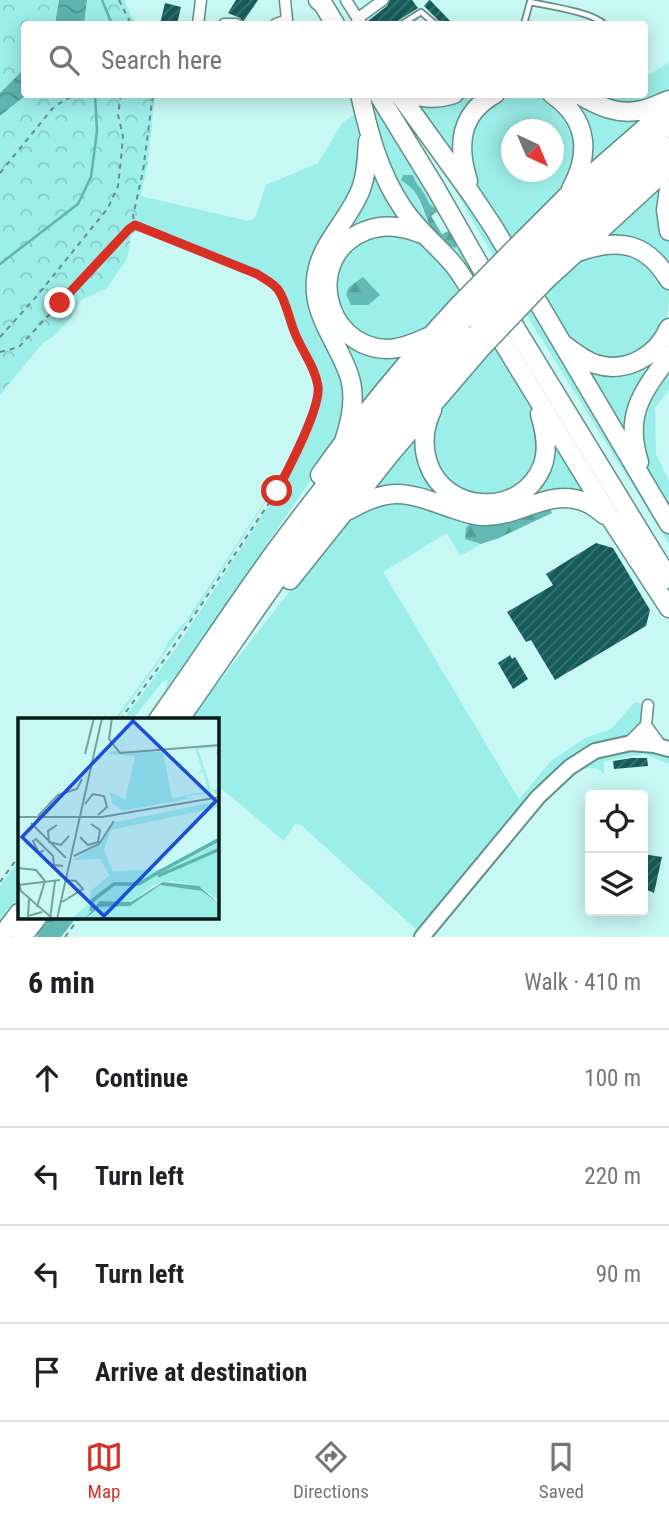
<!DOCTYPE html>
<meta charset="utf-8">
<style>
:root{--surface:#fff;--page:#f6f6f6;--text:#202124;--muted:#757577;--line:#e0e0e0;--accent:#d93025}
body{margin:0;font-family:"Roboto Condensed",sans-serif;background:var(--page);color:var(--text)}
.controls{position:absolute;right:21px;bottom:21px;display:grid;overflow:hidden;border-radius:7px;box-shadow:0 4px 18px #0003}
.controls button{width:63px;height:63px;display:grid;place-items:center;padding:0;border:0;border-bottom:2px solid var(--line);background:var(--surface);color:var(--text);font:35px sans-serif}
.compass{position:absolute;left:501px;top:119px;width:63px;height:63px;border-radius:50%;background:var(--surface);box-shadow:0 4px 18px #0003;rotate:136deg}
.stop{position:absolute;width:21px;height:21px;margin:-16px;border:5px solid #d93025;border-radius:50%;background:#fff}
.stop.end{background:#d93025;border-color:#fff;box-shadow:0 2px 7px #0008}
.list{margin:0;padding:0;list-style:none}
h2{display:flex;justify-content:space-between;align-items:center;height:91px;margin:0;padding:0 28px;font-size:30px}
h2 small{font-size:23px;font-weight:400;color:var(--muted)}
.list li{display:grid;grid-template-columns:46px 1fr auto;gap:21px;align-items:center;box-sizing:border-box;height:98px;padding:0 28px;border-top:2px solid var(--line)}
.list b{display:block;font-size:26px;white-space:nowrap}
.list em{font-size:23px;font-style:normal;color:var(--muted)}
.icon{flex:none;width:38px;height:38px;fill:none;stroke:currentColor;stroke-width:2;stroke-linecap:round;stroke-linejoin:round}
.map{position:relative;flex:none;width:669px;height:937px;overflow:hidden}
.search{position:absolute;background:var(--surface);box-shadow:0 4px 18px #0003;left:21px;right:21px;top:21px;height:77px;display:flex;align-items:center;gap:18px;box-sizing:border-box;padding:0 24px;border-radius:7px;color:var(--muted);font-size:26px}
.sheet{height:483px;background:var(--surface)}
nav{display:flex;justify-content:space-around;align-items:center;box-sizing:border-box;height:98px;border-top:2px solid var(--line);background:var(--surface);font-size:19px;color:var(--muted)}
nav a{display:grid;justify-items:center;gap:4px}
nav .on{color:var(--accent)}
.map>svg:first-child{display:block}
</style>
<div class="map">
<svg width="669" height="937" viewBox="0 0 669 937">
<defs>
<pattern id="forest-firs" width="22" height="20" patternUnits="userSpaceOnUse" patternTransform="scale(1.75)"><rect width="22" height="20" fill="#63b9b4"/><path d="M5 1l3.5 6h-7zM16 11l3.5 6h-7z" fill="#549e9a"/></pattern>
<pattern id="park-crowns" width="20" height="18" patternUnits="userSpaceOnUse" patternTransform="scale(1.75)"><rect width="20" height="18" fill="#9ceee8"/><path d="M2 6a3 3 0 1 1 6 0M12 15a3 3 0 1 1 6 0" fill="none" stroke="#85ccc6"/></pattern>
<pattern id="water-waves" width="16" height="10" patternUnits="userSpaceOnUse" patternTransform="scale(1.75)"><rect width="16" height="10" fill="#5eb4af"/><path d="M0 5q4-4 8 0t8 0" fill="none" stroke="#4c928e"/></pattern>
<pattern id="building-hatch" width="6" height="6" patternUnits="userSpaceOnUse" patternTransform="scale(1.75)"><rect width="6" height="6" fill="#155c59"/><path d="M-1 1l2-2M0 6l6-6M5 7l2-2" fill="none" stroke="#3d7471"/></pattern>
</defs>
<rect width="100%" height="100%" fill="#c8f8f4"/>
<!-- grass -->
<path fill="#9ceee8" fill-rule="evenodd" d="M 669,62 L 669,91 L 663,95 L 626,107 L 590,95 L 644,94 L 645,76 L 651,74 Z
M 508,94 L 536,95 L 545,97 L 570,118 L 579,151 L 570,181 L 510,244 L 478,190 L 467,156 L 473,122 L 492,102 ZM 512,130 L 554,130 L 554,172 L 512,172 Z
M 369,95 L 440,210 C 426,205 430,203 423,192 C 419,185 409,183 401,180 L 413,189 L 433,233 L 460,242 L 669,591 L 669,600 L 389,179 Z
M 468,95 L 486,95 L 458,166 L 405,97 L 453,99 Z
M 559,95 L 571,95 L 651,113 L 586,171 Z
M 358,112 L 363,146 L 352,194 L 320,246 L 348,391 L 346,419 L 332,450 L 281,523 L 149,720 L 144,720 L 165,690 L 168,680 L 163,681 L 135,716 L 138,720 L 123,720 L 178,645 L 282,485 L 299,453 L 318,403 L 321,387 L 315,369 L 293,323 L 283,296 L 277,286 L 267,277 L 142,227 L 138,224 L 137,212 L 140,196 L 249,221 L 255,218 L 266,185 L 318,163 L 342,123 Z
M 431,147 L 465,191 L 669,532 L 669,544 L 527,316 Z
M 372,162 C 380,184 391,204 407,223 C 396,222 385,220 375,222 C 289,242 319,378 413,348 L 357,416 C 357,404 358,391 355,379 C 345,346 319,319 319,284 C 320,257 337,238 351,217 C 362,200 368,181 372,162 Z
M 669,175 L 663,197 L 669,240 L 669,271 L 597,239 Z
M 381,231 L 421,240 L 466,290 L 429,326 L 418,334 L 389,343 L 362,337 L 340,315 L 333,283 L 335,271 L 351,243 Z
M 595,251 L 637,254 L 662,276 L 669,294 L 668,312 L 663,328 L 648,348 L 615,361 L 591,357 L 567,337 L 540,297 L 580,260 Z
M 669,338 L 669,349 L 627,439 L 581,364 L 609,371 Z
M 495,344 L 529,398 L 538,420 L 542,437 L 532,476 L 511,493 L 480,498 L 441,478 L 429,441 L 439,409 Z
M 669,365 L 669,389 L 655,408 L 656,454 L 669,481 L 669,512 L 647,468 L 639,444 L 646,400 Z
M 315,397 L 314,403 L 292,457 L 274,489 L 198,607 L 117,720 L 114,720 L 161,656 L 169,640 L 186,621 L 269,495 L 289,459 Z
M 420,426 L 444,494 L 522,497 L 551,432 L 593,501 L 365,494 Z
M 404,499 L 472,521 L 465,539 L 481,544 L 460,556 L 447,533 L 383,572 L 519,799 L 551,761 L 585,738 L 611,729 L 635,702 L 643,704 L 640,723 L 635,731 L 626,737 L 580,754 L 416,937 L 413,937 L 418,931 L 301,825 L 295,824 L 284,841 L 217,785 L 217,720 L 189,720 L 341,526 L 361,508 Z
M 631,749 L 645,750 L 669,756 L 669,764 L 644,754 L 604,761 L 604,774 C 599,770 596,767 589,768 C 568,771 510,843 493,862 C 520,827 556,773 599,757 C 609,754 620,752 631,749 Z
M 19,860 L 19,899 L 0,924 L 0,886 Z"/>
<!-- forest -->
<path fill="url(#forest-firs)" d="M 403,175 L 413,175 C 415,183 419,185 423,192 C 430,202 426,205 440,210 L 431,216 L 442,234 L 452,229 L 460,242 L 455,248 C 424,235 430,214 414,191 C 411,187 405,183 401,180 Z
M 363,277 L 380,295 L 368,305 L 351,305 L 346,294 L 349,287 Z
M 548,504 L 552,513 L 499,538 L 481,544 L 465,539 L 466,528 L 472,521 Z
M 47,918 L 76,918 L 61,937 L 37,937 L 38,930 Z"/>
<!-- park -->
<path fill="url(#park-crowns)" d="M 0,0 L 59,0 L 55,24 L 24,24 L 24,69 L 0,93 Z
M 87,0 L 124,0 L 135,24 L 84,24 Z
M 26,95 L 155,95 L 148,162 L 137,212 L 139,232 L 135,232 L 131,236 L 127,259 L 107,288 L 80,301 L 71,318 L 54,336 L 43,343 L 0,395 L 0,116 Z"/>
<!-- water -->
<path fill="url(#water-waves)" d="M 59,0 L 87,0 L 84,24 L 55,24 Z
M 24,69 L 24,94 L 26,95 L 0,116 L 0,93 Z"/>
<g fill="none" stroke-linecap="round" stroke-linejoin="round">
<!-- stream -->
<path stroke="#5eb4af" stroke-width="2.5" d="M 102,0 L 112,24
M 0,264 L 78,204 L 91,177 L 97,131 L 95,94"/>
</g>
<!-- building -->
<path fill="url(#building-hatch)" d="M 236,0 L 258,0 L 243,22 L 240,18 L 228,13 Z
M 390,0 L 412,0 L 418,8 L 399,20 L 396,24 L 393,21 L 388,24 L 368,24 L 368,21 L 387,6 Z
M 429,0 L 430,0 L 453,24 L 442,24 L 424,6 Z
M 165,3 L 181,7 L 177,24 L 160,24 Z
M 596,543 L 613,548 L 650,610 L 646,626 L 555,680 L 531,640 L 526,642 L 507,612 L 553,585 L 546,574 Z
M 510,655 L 512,659 L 515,657 L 528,679 L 513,689 L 498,663 Z
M 632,758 L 647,758 L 648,766 L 614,769 L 613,761 Z
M 643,854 L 662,857 L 654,893 L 643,888 Z"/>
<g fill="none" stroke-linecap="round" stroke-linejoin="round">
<defs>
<path id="lane" d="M 402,24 L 421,12 L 435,24
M 524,24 L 530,2 C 548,6 592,12 604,24"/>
<path id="street" d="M 346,0 L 361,24
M 357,19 L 383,0
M 198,24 L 201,0
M 224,24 L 236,24
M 276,24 L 287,20 L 285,0
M 627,744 L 646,725 L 662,747
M 644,744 L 648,705"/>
<path id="secondary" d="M 422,937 L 538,797 L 570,767 L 595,751 L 631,743 L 654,745 L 669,749"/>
<path id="highway" d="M 318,0 L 323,4 L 335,24
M 360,94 C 369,134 379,173 402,207 C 416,229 437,245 453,264 C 459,271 464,280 469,287 L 611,519 L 669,608
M 378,94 L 435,187 L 516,329 L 669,579
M 399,94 L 472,195 L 494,228 L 669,524
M 413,94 C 427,100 440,98 454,94
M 552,94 C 588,119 591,153 571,189
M 578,94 C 598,106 619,116 642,110 C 652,108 660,103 669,100
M 468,181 C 457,146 459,114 495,94
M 669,189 L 666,210 L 669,231
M 422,234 C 403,226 384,223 365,231 C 304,255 322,347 387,349 C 401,349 415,343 428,337
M 522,241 L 567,196 L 669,107
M 581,251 C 620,238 647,243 669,280
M 529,254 L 581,203 L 669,125
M 537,269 L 589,218 L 669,147
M 544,282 L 669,167
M 566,346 C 575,353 584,360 595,364 C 626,374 657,356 669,328
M 432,410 C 424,427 422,445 428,463 C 445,514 521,518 542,467 C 549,450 545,431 540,414
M 345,438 C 352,417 356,396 349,375 C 338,342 312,315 316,279 C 319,244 349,221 361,189 C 367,173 367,157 368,141
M 639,462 C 624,415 642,393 669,356
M 320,475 C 362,415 409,359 459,305
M 349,510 C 392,485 408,493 451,508 C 460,511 473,516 482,516 C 519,518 550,486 587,503 C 593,505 599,511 605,515
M 290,580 L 392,452 L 483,346
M 158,720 C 197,665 234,608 274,553 C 334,472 398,393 467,318
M 179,720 C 222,659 264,596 308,536 C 361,465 417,398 476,334
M 1,937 L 19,913
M 22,937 L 37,918"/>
</defs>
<!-- lane casing -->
<use href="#lane" stroke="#628f8c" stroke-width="8"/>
<!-- street casing -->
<use href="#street" stroke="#628f8c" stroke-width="13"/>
<!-- secondary casing -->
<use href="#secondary" stroke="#628f8c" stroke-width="18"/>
<!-- highway casing -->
<use href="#highway" stroke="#628f8c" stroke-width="21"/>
<!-- path -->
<path stroke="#698b89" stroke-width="2" stroke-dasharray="5 5" stroke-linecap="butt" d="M 119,0 L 131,24
M 0,173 L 52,109 L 64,100 L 79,94
M 0,337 L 36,297 L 108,208 L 118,186 L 121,159 L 123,136 L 118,115 L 121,94
M 0,352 L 19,347 L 129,229 L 134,226
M 120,720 L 169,653 L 277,491 L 297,451 L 318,399 L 318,387 L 313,370 L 295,334 L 279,291 L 271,283 L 257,274 L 135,225 L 133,216 L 143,171 L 153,94
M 0,882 L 19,856
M 65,937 L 79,918"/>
<!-- lane -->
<use href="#lane" stroke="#fff" stroke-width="4.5"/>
<!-- street -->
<use href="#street" stroke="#fff" stroke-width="10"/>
<!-- secondary -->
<use href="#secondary" stroke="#fff" stroke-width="14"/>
<!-- highway -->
<use href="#highway" stroke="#fff" stroke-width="18"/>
<defs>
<path id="highway-bridge" d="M 459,305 L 522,241
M 467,318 L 529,254
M 476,334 L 537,269
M 483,346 L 544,282"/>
</defs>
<!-- highway-bridge casing -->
<use href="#highway-bridge" stroke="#628f8c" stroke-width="21" stroke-linecap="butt"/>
<!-- highway-bridge -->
<use href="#highway-bridge" stroke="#fff" stroke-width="18"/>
</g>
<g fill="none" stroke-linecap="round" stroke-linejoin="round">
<!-- route -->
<path stroke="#d93025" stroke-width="9" d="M 60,303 L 129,229 L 135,225 L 257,274 C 264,279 274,283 279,291 C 286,302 289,318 294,331 C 301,350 315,366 318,386 C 321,408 288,469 277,491"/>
</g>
<!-- overview -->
<g transform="translate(18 718)">
<rect width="201" height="201" fill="#c8f8f4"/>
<path d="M 201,28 L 200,34 L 197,38 L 200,29 L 180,31 L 193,72 L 201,71 L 201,78 L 192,72 L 191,75 L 170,78 L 169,81 L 104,93 L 94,85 L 92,74 L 107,82 L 117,38 L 91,36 L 93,33 L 145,34 L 154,80 L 190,73 L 185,53 L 176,58 L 184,51 L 177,30 ZM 201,83 L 201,89 L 93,112 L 86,132 L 96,156 L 84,171 L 98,160 L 145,154 L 201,126 L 201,138 L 163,160 L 144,161 L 76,187 L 96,166 L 122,167 L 134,162 L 101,163 L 94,166 L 85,175 L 77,175 L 71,184 L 74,172 L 92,158 L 82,141 L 55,142 L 82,126 L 93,105 Z" fill="#9ceee8"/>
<path d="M 201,119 L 201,182 L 181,168 L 153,163 L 137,166 L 113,184 L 82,183 L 67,201 L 54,201 L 70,186 L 74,172 L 97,153 L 145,151 ZM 142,167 L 184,173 L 201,186 L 201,201 L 70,201 L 82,189 L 112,188 Z" fill="#9ceee8"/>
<path d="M 145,164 L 181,168 L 201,186 L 184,173 L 142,167 L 112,188 L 82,189 L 67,201 L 82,183 L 113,184 Z" fill="#5eb4af"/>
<path fill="none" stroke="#5eb4af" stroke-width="3.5" d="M 139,155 L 202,121M 140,158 L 202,131M 73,193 L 75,182 L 96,166 L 121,166 L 139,155"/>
<path fill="none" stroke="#7b9f9c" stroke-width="2" d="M 94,0 L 91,21 L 102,35 L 202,27M 67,36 L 76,0M 67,86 L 75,76 L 86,78 L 89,89 L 80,97M 20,98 L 40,77 L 59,71 L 64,61M 0,99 L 84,99 L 202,79M 13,105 L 48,140M 39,107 L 30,113 L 31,124 L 43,127 L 51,118M 62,119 L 70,127 L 80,124 L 82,112 L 73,106M 26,132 L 21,135 L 15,123 L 18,121 L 35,138 L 36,147 L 45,148M 56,138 L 81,126 L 96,103M 0,150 L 18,152 L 27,163M 0,162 L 3,173 L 35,201M 0,167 L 42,162M 11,181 L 10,198 L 24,194M 44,184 L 65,171 L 58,163 L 47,162M 19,189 L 27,163M 32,201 L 37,163M 39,201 L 84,0"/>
<path fill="#1d4ed8" fill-opacity="0.15" stroke="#1d4ed8" stroke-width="3.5" d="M 115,3 L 198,83 L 86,198 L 4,119 Z"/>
<rect width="201" height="201" fill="none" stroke="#071a19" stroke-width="3.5"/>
</g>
</svg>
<div class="controls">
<button><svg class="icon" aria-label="locate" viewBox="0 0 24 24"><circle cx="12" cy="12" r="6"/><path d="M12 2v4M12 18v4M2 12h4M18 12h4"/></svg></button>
<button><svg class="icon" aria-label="layers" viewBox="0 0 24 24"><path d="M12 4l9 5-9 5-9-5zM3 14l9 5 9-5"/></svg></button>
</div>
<svg class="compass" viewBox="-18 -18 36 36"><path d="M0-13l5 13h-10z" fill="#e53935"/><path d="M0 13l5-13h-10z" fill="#757577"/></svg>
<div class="stop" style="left:277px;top:491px"></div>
<div class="stop end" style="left:60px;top:303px"></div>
<div class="search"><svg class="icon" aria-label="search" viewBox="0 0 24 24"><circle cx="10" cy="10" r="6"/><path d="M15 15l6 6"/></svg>Search here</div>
</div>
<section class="sheet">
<h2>6 min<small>Walk · 410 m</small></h2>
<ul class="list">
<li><svg class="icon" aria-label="ahead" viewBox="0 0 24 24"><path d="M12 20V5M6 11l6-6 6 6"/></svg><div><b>Continue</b></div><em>100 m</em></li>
<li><svg class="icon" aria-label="left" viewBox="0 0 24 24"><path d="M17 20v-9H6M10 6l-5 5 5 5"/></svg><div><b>Turn left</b></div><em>220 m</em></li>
<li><svg class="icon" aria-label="left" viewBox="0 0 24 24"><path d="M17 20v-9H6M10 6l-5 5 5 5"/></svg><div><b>Turn left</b></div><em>90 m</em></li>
<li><svg class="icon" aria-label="arrive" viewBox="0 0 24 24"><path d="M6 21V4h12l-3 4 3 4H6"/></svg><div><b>Arrive at destination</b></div></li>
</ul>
</section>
<nav>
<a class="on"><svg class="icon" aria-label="map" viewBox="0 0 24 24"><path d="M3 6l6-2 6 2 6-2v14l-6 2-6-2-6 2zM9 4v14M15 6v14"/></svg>Map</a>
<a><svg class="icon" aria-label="directions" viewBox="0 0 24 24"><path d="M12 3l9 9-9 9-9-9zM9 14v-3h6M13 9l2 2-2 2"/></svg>Directions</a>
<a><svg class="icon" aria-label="saved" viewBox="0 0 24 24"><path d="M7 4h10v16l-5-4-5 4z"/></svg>Saved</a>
</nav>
